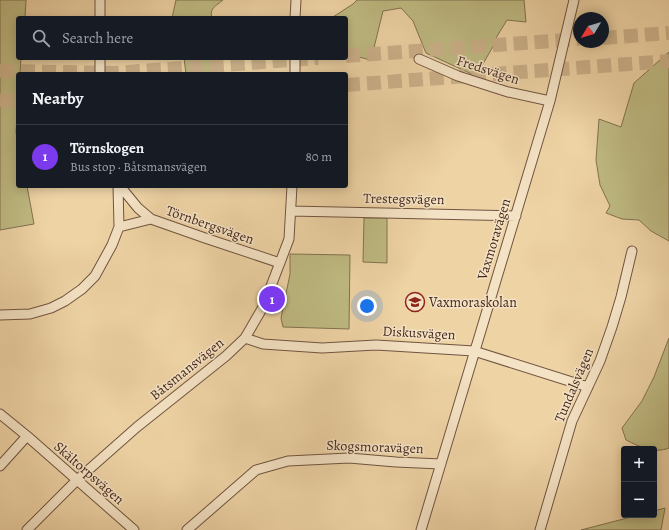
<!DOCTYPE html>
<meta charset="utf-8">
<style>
:root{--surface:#171b24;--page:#242831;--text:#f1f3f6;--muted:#9ea1a6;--line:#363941;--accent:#7c3aed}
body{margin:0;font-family:Alegreya,serif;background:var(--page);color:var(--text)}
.controls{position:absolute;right:12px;bottom:12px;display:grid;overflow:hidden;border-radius:4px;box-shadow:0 2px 10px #0003}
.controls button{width:36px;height:36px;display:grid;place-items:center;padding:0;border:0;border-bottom:1px solid var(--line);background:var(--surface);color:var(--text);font:20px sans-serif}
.compass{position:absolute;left:573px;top:12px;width:36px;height:36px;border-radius:50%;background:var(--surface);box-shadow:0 2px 10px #0003;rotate:232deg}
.you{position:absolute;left:367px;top:306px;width:14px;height:14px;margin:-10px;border:3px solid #fff;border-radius:50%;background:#1a73e8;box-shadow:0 0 0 6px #1a73e833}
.badge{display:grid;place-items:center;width:26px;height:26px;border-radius:50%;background:var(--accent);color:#fff;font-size:13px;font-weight:700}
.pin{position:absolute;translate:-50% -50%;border:2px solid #fff;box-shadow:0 1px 4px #0006}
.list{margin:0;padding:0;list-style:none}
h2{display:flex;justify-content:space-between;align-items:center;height:52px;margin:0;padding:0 16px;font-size:17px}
h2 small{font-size:13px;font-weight:400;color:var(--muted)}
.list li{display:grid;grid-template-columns:26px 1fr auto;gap:12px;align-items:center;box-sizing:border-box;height:64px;padding:0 16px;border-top:1px solid var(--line)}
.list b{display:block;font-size:15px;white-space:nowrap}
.list p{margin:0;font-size:13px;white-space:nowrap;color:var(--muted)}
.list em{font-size:13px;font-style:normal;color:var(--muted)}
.icon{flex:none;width:22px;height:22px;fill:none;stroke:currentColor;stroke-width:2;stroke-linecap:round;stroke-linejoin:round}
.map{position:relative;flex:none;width:669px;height:530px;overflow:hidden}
.search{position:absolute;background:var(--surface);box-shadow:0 2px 10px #0003;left:16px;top:16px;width:332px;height:44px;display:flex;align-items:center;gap:10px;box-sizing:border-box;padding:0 14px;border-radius:4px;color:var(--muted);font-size:15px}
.panel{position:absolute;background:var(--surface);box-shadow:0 2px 10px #0003;left:16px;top:72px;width:332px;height:116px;border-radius:4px}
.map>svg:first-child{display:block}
</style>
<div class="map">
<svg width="669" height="530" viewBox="0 0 669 530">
<rect width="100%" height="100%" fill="#eed3a5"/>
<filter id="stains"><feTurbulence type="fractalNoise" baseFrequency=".005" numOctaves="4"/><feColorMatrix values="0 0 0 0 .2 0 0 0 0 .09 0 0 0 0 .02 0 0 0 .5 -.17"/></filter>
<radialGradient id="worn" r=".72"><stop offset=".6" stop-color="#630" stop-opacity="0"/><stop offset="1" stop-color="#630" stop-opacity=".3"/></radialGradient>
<!-- green -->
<path fill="#bfba82" stroke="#827250" d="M 0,0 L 26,0 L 25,18 L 18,18 L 18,58 L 21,58 L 20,74 L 18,74 L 18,101 L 16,132 L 18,143 L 18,186 L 27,186 L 34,224 L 0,230 Z
M 176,0 L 223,0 C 216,6 209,8 212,18 L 172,18 Z
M 357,0 L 524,0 L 526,22 L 507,20 L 496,38 L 495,43 L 476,76 L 426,53 L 413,21 L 401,8 L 383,11 L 371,60 L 346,54 L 346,18 L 333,17 L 353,4 Z
M 669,52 L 669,241 L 651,231 L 639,220 L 622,219 L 606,213 L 610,206 L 600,185 L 596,160 L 599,119 L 621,127 L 634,83 Z
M 184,58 L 221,58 L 222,68 L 224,74 L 186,74 Z
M 364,218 L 387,218 L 387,263 L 363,262 Z
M 290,254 L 350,255 L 349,329 L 283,327 L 281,318 L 290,274 Z
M 669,338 L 669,448 C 654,454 640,447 626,440 L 622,428 L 642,401 L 654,377 Z
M 665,508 L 661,530 L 581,530 L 639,515 L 654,515 L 654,511 Z"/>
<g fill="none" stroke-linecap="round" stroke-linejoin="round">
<!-- highway-tunnel -->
<path stroke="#ccb18a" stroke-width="14" stroke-dasharray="14 7" stroke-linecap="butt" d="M 603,38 L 669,33
M 346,56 L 579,39
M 0,71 L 114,73 L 318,58
M 346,85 L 669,61
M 0,100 L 18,101"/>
<defs>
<path id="minor" d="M 100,18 L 100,0
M 295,18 L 296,0
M 295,58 L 295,74
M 419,59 L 458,76 L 508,92 L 550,101
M 100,74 L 100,58
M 120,186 L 138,208 L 151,219 L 205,238 L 280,263
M 291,211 L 516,216
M 119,227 L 151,219
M 0,315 L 30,314 L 51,308 L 65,301 L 82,289 L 95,276 L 112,245 L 119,227 L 118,186
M 245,338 L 263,344 L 322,348 L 376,345 L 474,351 L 588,387
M 0,414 L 27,436
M 0,466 L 27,436 L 134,530
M 27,530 L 77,480 L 137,427 L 226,356 L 245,338 L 263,307 L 289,239 L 292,186
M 187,530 L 256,470 L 288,461 L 349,458 L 396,462 L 441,464
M 421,530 L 550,101 L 574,0
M 540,530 L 572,421 L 600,361 L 612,327 L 621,297 L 632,251"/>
</defs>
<!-- minor casing -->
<use href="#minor" stroke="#705440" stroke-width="11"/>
<!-- minor -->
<use href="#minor" stroke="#f4e2c4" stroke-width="9"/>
</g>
<!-- icons -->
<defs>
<symbol id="school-ring" viewBox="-11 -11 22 22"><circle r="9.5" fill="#f4e2c4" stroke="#8f2418" stroke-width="1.5"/><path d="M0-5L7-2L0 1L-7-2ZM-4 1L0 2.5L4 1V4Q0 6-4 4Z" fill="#8f2418"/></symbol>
</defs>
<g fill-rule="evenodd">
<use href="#school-ring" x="404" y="291" width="22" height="22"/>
</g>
<g text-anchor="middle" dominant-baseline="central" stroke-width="3" stroke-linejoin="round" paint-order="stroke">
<!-- street labels -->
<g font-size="14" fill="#46291e" stroke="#f4e2c4">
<text transform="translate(488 70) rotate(18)">Fredsvägen</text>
<text transform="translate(404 199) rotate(1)">Trestegsvägen</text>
<text transform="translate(210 225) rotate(19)">Törnbergsvägen</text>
<text transform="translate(494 239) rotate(-73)">Vaxmoravägen</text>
<text transform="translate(419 333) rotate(3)">Diskusvägen</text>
<text transform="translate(187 369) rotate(-39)">Båtsmansvägen</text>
<text transform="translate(574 385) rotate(-67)">Tundalsvägen</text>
<text transform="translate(375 447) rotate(2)">Skogsmoravägen</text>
<text transform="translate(89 473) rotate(41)">Skältorpsvägen</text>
</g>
<!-- poi labels -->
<g font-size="14" fill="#46291e" stroke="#f4e2c4" text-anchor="start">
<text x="429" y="302">Vaxmoraskolan</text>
</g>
</g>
<rect width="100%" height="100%" filter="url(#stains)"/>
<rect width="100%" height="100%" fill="url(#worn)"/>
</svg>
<div class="controls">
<button>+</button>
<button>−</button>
</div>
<svg class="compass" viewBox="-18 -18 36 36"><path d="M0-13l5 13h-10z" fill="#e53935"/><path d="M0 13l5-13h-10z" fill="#9ea1a6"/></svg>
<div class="you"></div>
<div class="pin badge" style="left:272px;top:299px">1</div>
<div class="search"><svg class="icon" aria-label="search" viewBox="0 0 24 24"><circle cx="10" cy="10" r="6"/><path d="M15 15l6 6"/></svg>Search here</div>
<section class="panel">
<h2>Nearby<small></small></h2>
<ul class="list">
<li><span class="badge">1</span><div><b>Törnskogen</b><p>Bus stop · Båtsmansvägen</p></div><em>80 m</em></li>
</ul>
</section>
</div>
